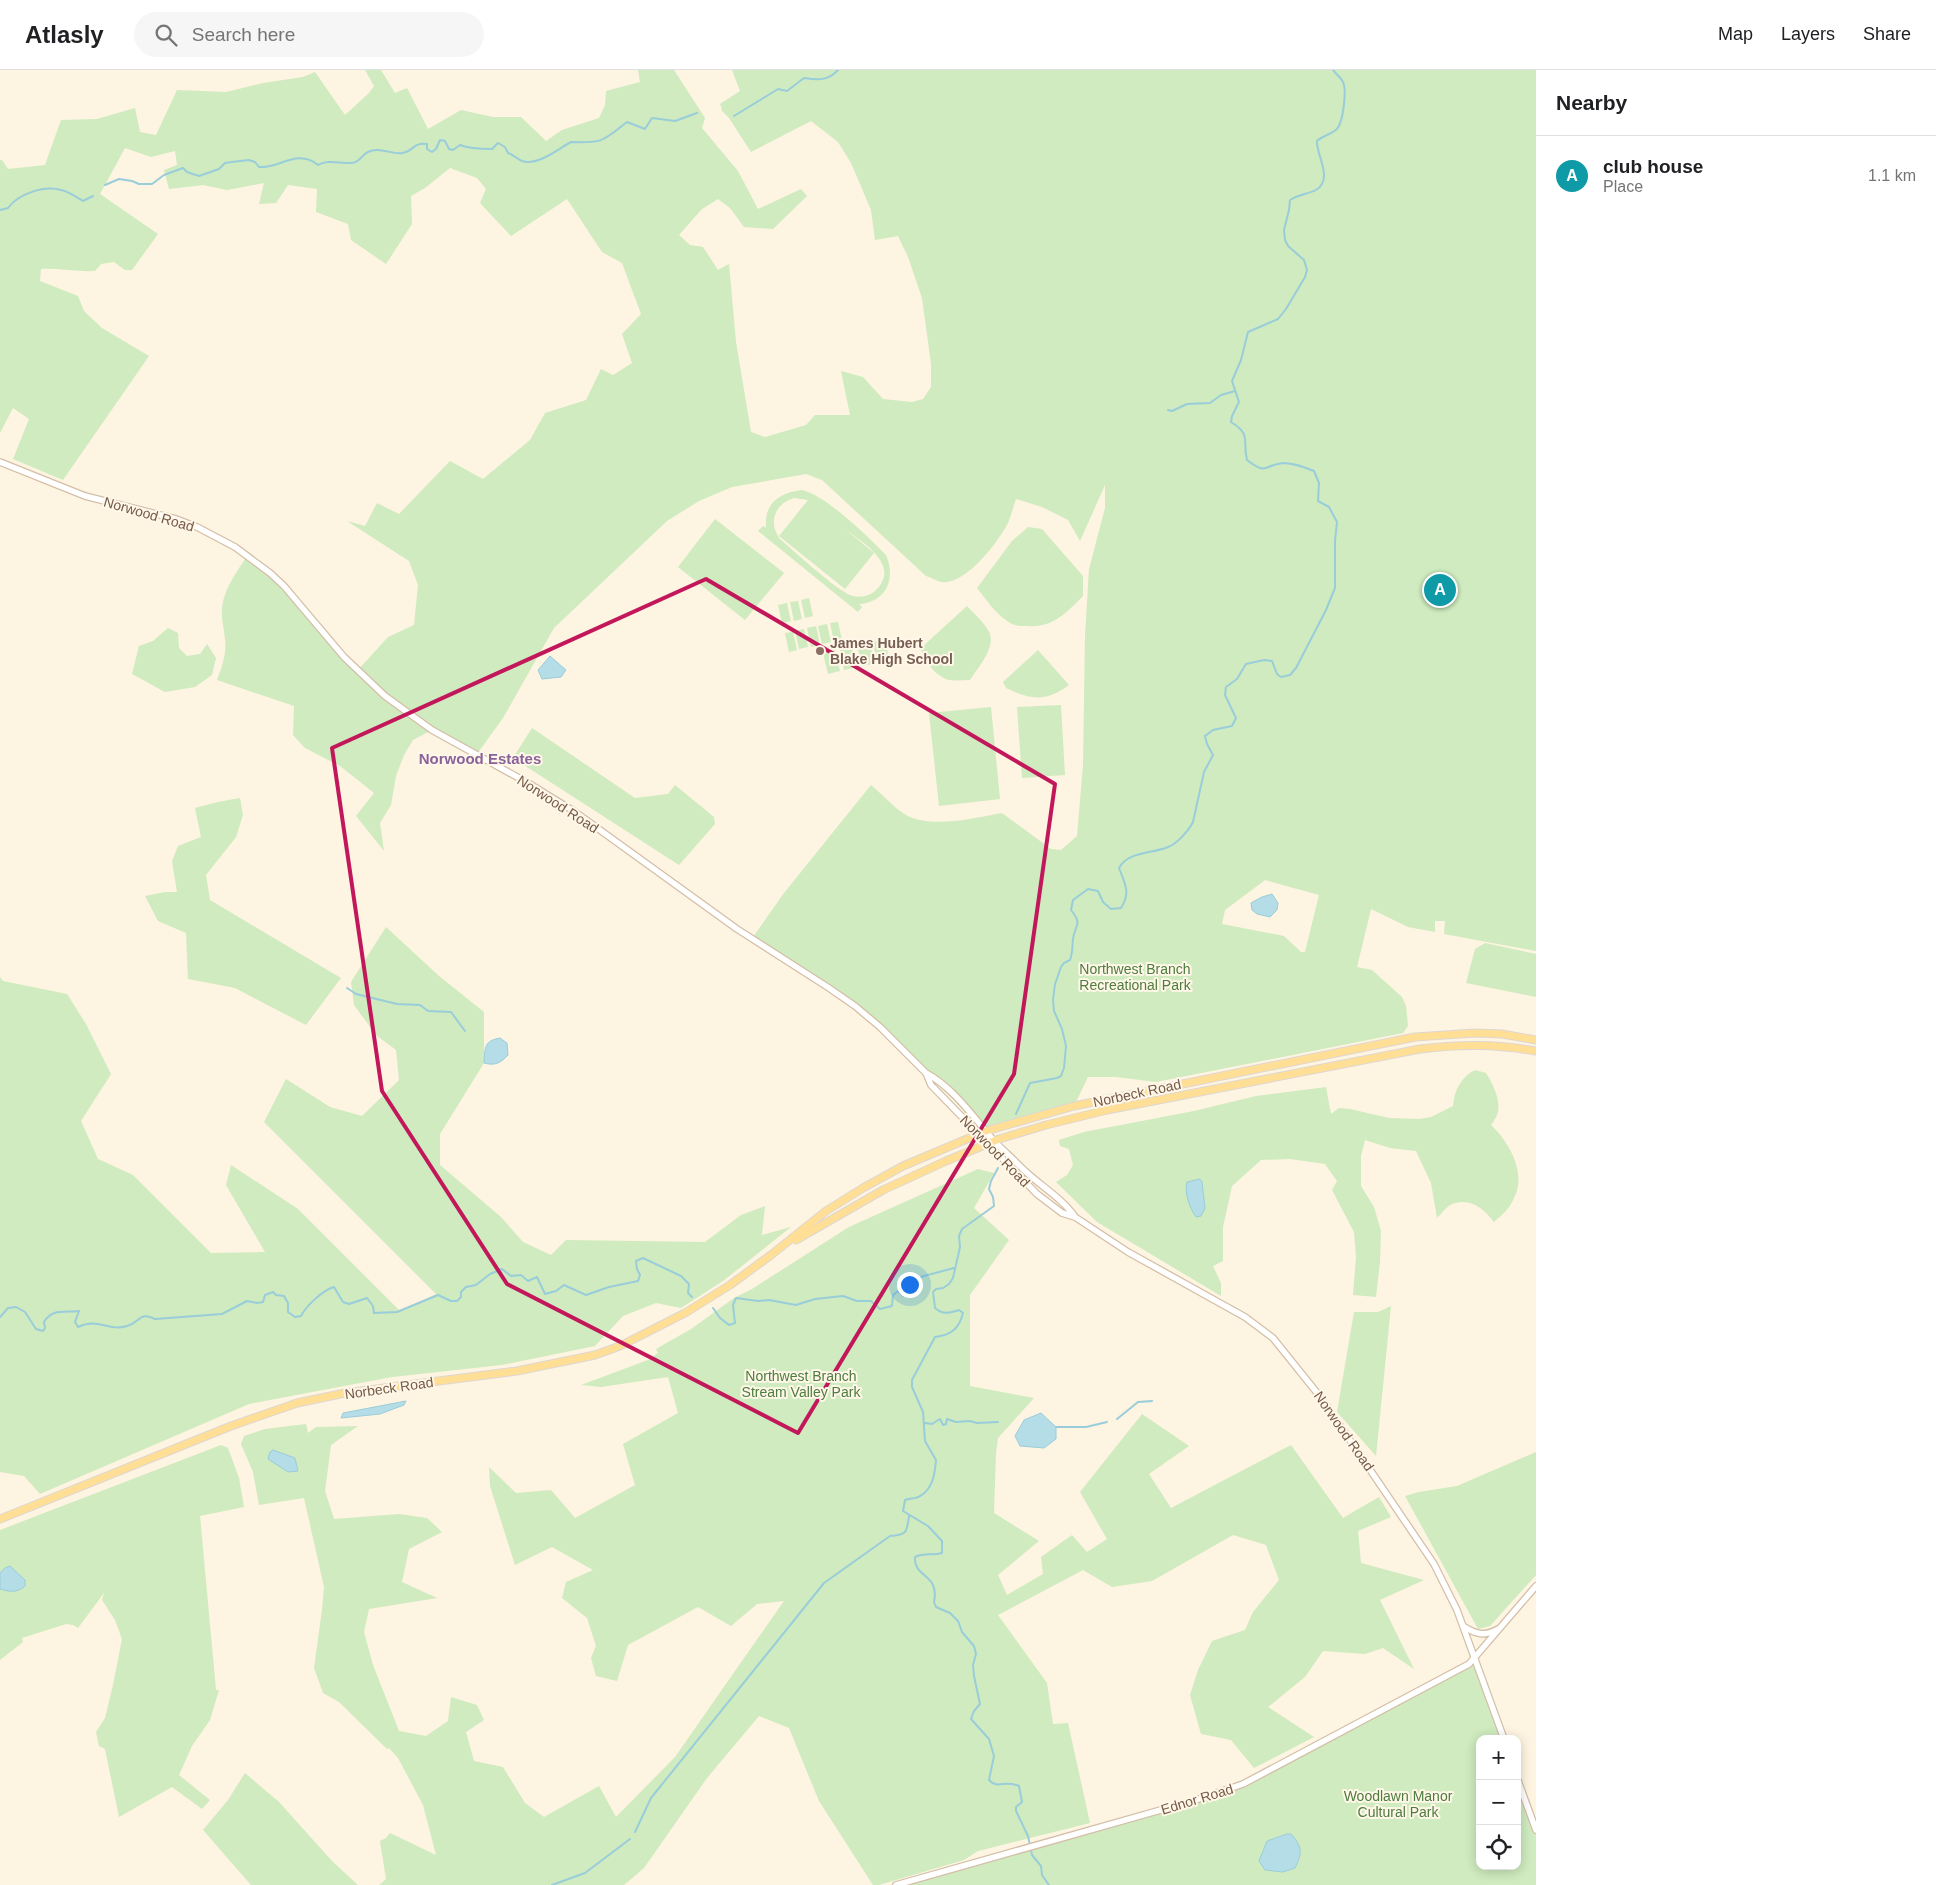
<!DOCTYPE html>
<meta charset="utf-8">
<style>
:root{--surface:#fff;--page:#f6f6f6;--text:#202124;--muted:#757577;--line:#e0e0e0;--accent:#d93025}
body{margin:0;font-family:Helvetica,sans-serif;background:var(--page);color:var(--text)}
.controls{position:absolute;right:15px;bottom:15px;display:grid;overflow:hidden;border-radius:10px;box-shadow:0 2px 12px #0003}
.controls button{width:45px;height:45px;display:grid;place-items:center;padding:0;border:0;border-bottom:1px solid var(--line);background:var(--surface);color:var(--text);font:25px sans-serif}
.you{position:absolute;left:909px;top:1214px;width:18px;height:18px;margin:-12px;border:4px solid #fff;border-radius:50%;background:#1a73e8;box-shadow:0 0 0 8px #1a73e833}
.badge{display:grid;place-items:center;width:32px;height:32px;border-radius:50%;background:var(--accent);color:#fff;font-size:16px;font-weight:700}
.pin{position:absolute;translate:-50% -50%;border:2px solid #fff;box-shadow:0 1px 5px #0006}
.list{margin:0;padding:0;list-style:none}
h2{display:flex;justify-content:space-between;align-items:center;height:65px;margin:0;padding:0 20px;font-size:21px}
h2 small{font-size:16px;font-weight:400;color:var(--muted)}
.list li{display:grid;grid-template-columns:32px 1fr auto;gap:15px;align-items:center;box-sizing:border-box;height:80px;padding:0 20px;border-top:1px solid var(--line)}
.list b{display:block;font-size:19px;white-space:nowrap}
.list p{margin:0;font-size:16px;white-space:nowrap;color:var(--muted)}
.list em{font-size:16px;font-style:normal;color:var(--muted)}
.icon{flex:none;width:28px;height:28px;fill:none;stroke:currentColor;stroke-width:2;stroke-linecap:round;stroke-linejoin:round}
.map{position:relative;flex:none;width:1536px;height:1815px;overflow:hidden}
header{display:flex;align-items:center;gap:30px;box-sizing:border-box;height:70px;padding:0 25px;background:var(--surface);border-bottom:1px solid var(--line)}
header strong{font-size:24px}
nav{display:flex;gap:28px;margin-inline-start:auto;font-size:18px}
.search{width:350px;height:45px;background:var(--page);display:flex;align-items:center;gap:12px;box-sizing:border-box;padding:0 18px;border-radius:28px;color:var(--muted);font-size:19px}
main{display:flex}
aside{flex:1;background:var(--surface)}
.map>svg:first-child{display:block}
</style>
<header>
<strong>Atlasly</strong>
<div class="search"><svg class="icon" aria-label="search" viewBox="0 0 24 24"><circle cx="10" cy="10" r="6"/><path d="M15 15l6 6"/></svg>Search here</div>
<nav><a>Map</a><a>Layers</a><a>Share</a></nav>
</header>
<main>
<div class="map">
<svg width="1536" height="1815" viewBox="0 0 1536 1815">
<rect width="100%" height="100%" fill="#fdf4e1"/>
<!-- green -->
<path fill="#cfebbf" fill-rule="evenodd" d="M 365,0 L 381,0 L 395,23 L 407,18 L 428,59 L 461,40 L 493,47 L 521,47 L 546,71 L 562,60 L 599,48 L 605,35 L 606,21 L 640,12 L 638,0 L 674,0 L 705,48 L 702,58 L 738,101 L 758,139 L 801,119 L 807,126 L 773,159 L 744,157 L 730,138 L 718,129 L 702,139 L 679,165 L 690,175 L 703,177 L 718,200 L 729,194 L 736,272 L 751,362 L 765,367 L 806,355 L 815,345 L 850,345 L 841,301 L 863,307 L 883,329 L 912,332 L 923,329 L 931,317 L 931,294 L 922,228 L 908,187 L 898,166 L 875,170 L 871,140 L 851,93 L 838,72 L 811,51 L 751,82 L 729,48 L 721,40 L 722,39 L 720,34 L 740,21 L 732,0 L 1536,0 L 1536,881 L 1444,864 L 1445,851 L 1435,851 L 1435,862 L 1408,857 L 1371,839 L 1357,897 L 1372,900 L 1402,927 L 1406,936 L 1408,956 L 1403,963 L 1156,1012 L 1116,1007 L 1088,1007 L 1074,1036 L 986,1061 L 855,936 L 751,870 L 784,823 L 871,715 C 882,724 894,738 906,745 C 931,759 975,748 1002,743 L 1051,779 L 1061,780 L 1077,766 L 1083,695 L 1085,566 L 1089,499 L 1105,438 L 1105,415 L 1080,471 L 1068,450 L 1042,437 L 1016,429 C 1013,437 1011,447 1007,455 C 996,474 966,515 941,512 C 936,511 931,507 926,506 L 822,410 L 806,404 L 732,417 L 699,431 L 667,451 L 554,558 L 503,648 L 477,684 L 432,660 L 413,670 L 404,685 L 396,706 L 391,735 L 380,753 L 384,781 L 356,746 L 374,723 L 340,696 L 305,678 L 293,665 L 294,636 L 217,610 C 222,597 227,583 225,569 C 224,558 221,548 222,538 C 224,518 237,502 247,486 L 270,503 L 358,600 L 388,567 L 414,555 L 418,515 L 409,491 L 347,451 L 365,456 L 377,433 L 399,444 L 450,391 L 483,409 L 530,370 L 545,343 L 586,330 L 601,299 L 613,305 L 632,293 L 622,264 L 641,244 L 622,193 L 602,182 L 567,129 L 511,166 L 480,133 L 486,119 L 477,108 L 450,98 L 425,118 L 411,126 L 412,154 L 386,194 L 351,170 L 348,154 L 316,142 L 317,119 L 288,115 L 276,133 L 259,134 L 264,113 L 227,120 L 203,115 L 169,119 L 164,100 L 177,95 L 175,81 L 151,87 L 125,78 L 100,124 L 158,164 L 132,200 L 125,200 L 114,192 L 101,194 L 95,201 C 77,202 59,198 41,199 L 40,211 L 78,226 L 84,241 L 102,258 L 149,286 L 63,410 L 13,389 L 29,349 L 13,338 L 0,363 L 0,90 L 2,90 L 8,99 L 45,95 L 61,50 L 97,49 L 135,38 L 140,62 L 156,65 L 177,20 L 226,22 L 263,13 L 303,7 L 315,2 L 345,45 L 369,23 L 374,16 ZM 1265,810 L 1319,825 L 1305,882 L 1301,882 L 1284,866 L 1222,854 L 1225,840 Z
M 802,420 C 827,426 867,466 886,485 C 896,508 887,532 859,534 L 862,537 L 858,542 L 758,461 L 763,456 L 766,458 C 764,433 779,423 802,420 ZM 794,428 L 808,430 L 779,466 L 845,519 L 874,483 L 844,458 C 860,471 901,494 877,519 C 871,526 861,528 853,526 C 839,523 793,480 780,469 C 768,453 774,434 794,428 Z
M 715,449 L 784,503 L 745,550 L 678,497 Z
M 1028,457 L 1042,459 L 1083,506 L 1083,526 C 1066,543 1053,558 1027,556 C 1019,556 1013,556 1006,550 C 995,543 986,529 977,518 L 1012,471 Z
M 809,528 L 813,546 L 805,548 L 801,530 Z
M 798,531 L 802,549 L 794,551 L 790,532 Z
M 787,533 L 791,551 L 782,553 L 778,535 Z
M 967,536 C 973,543 983,551 988,560 C 998,576 978,597 970,610 C 963,610 955,611 949,610 C 938,608 922,590 921,578 Z
M 838,552 L 842,570 L 834,572 L 830,553 Z
M 827,554 L 831,572 L 822,574 L 818,556 Z
M 816,556 L 820,575 L 811,577 L 807,558 Z
M 168,558 L 178,563 L 179,578 L 187,586 L 200,584 L 207,574 L 216,588 L 212,605 L 195,617 L 165,622 L 132,604 L 139,576 L 153,571 Z
M 804,559 L 808,577 L 799,579 L 795,561 Z
M 793,562 L 797,580 L 789,582 L 785,563 Z
M 885,569 L 889,590 L 877,593 L 873,572 Z
M 870,573 L 874,594 L 862,596 L 857,575 Z
M 852,576 L 857,597 L 844,600 L 840,579 Z
M 835,580 L 840,601 L 828,604 L 823,583 Z
M 1038,580 L 1069,615 C 1046,632 1031,630 1006,618 L 1003,612 Z
M 1061,635 L 1065,705 L 1022,708 L 1017,637 Z
M 991,637 L 1000,729 L 939,736 L 929,643 Z
M 532,658 L 635,728 L 668,724 L 675,715 L 714,747 L 715,754 L 679,795 L 513,688 Z
M 240,728 L 243,745 L 236,767 L 206,805 L 210,830 L 341,908 L 306,955 L 235,918 L 188,909 L 186,863 L 158,851 L 145,826 L 165,822 L 177,822 L 172,791 L 178,776 L 201,767 L 195,738 L 218,732 Z
M 386,857 L 439,906 L 484,942 L 484,993 L 440,1064 L 440,1095 L 501,1147 L 523,1172 L 551,1185 L 566,1170 L 705,1172 L 741,1145 L 765,1136 L 762,1165 L 791,1157 L 723,1211 L 681,1238 L 656,1233 L 623,1246 L 595,1276 L 502,1295 L 392,1307 L 249,1334 L 40,1424 L 24,1406 L 0,1402 L 0,907 L 3,911 L 67,924 L 86,954 L 111,1004 L 81,1051 L 98,1089 L 133,1105 L 211,1183 L 265,1182 L 226,1115 L 231,1095 L 298,1139 L 400,1241 L 436,1224 L 264,1052 L 286,1009 L 330,1037 L 362,1046 L 399,1010 L 396,980 L 376,965 L 354,935 L 351,912 Z
M 1485,873 L 1536,884 L 1536,927 L 1466,913 L 1475,879 Z
M 1475,1000 L 1486,1003 C 1493,1014 1502,1032 1497,1045 C 1496,1048 1493,1052 1491,1055 C 1509,1072 1527,1103 1514,1128 C 1510,1138 1502,1145 1494,1152 C 1484,1139 1471,1127 1452,1134 C 1447,1136 1441,1144 1437,1148 L 1431,1113 L 1416,1081 L 1390,1078 L 1365,1070 L 1361,1086 L 1361,1116 L 1374,1137 L 1381,1161 L 1380,1192 L 1376,1227 L 1353,1225 L 1356,1187 L 1354,1162 L 1332,1120 L 1337,1111 L 1325,1094 L 1290,1089 L 1261,1090 L 1232,1116 L 1223,1157 L 1223,1191 L 1213,1196 L 1221,1213 L 1221,1226 L 1097,1152 L 1056,1112 L 1067,1105 L 1073,1095 L 1069,1079 L 1060,1076 L 1059,1070 L 1084,1062 L 1194,1041 L 1256,1026 L 1326,1017 L 1331,1044 L 1339,1038 L 1350,1039 L 1389,1048 L 1419,1049 L 1431,1047 L 1453,1036 C 1454,1021 1461,1007 1475,1000 Z
M 978,1099 L 994,1103 L 974,1138 L 1009,1170 L 970,1225 L 970,1316 L 1034,1328 L 998,1368 L 996,1383 L 994,1443 L 1039,1471 L 998,1505 L 1007,1525 L 1043,1504 L 1041,1487 L 1072,1465 L 1087,1482 L 1107,1469 L 1080,1422 L 1142,1344 L 1189,1376 L 1149,1404 L 1171,1438 L 1291,1375 L 1343,1448 L 1379,1427 L 1391,1447 L 1358,1461 L 1361,1493 L 1424,1510 L 1380,1530 L 1414,1599 L 1383,1578 L 1365,1584 L 1323,1581 L 1305,1607 L 1268,1637 L 1314,1667 L 1254,1698 L 1231,1670 L 1201,1664 L 1190,1625 L 1198,1600 L 1212,1571 L 1245,1560 L 1253,1542 L 1279,1510 L 1266,1475 L 1233,1465 L 1152,1511 L 1112,1517 L 1083,1500 L 998,1545 L 1047,1613 L 1053,1654 L 1068,1653 L 1090,1753 L 978,1781 L 964,1790 L 879,1815 L 873,1815 L 819,1731 L 789,1658 L 759,1646 L 707,1708 L 644,1798 L 624,1815 L 379,1815 L 386,1809 L 380,1771 L 386,1768 L 390,1763 L 436,1785 L 423,1735 L 398,1688 L 389,1678 L 387,1679 L 339,1632 L 323,1623 L 314,1598 L 322,1540 L 324,1517 L 304,1428 L 259,1435 L 253,1402 L 241,1374 L 244,1366 L 265,1359 L 306,1354 L 308,1363 L 316,1357 L 358,1356 L 331,1375 L 325,1421 L 334,1449 L 399,1444 L 427,1448 L 442,1462 L 409,1479 L 402,1512 L 437,1528 L 369,1539 L 364,1562 L 373,1595 L 399,1661 L 426,1666 L 448,1651 L 451,1627 L 477,1635 L 484,1650 L 466,1662 L 474,1691 L 503,1697 L 525,1733 L 544,1747 L 599,1716 L 616,1747 L 675,1687 L 784,1531 L 757,1534 L 731,1556 L 698,1537 L 628,1575 L 617,1611 L 596,1606 L 591,1588 L 596,1576 L 587,1548 L 562,1528 L 566,1512 L 593,1500 L 552,1477 L 515,1495 L 490,1416 L 489,1397 L 516,1423 L 551,1420 L 575,1448 L 635,1415 L 623,1374 L 678,1343 L 668,1307 L 601,1317 L 581,1315 L 648,1290 L 658,1283 L 656,1279 L 691,1259 L 734,1228 L 752,1219 L 849,1157 Z
M 1391,1236 L 1376,1386 L 1337,1342 L 1354,1242 L 1378,1242 Z
M 221,1375 L 228,1378 L 239,1408 L 244,1437 L 200,1446 L 216,1620 L 219,1620 L 210,1650 L 192,1676 L 179,1705 L 210,1730 L 202,1739 L 172,1717 L 119,1747 L 105,1679 L 99,1676 L 96,1662 L 105,1648 L 113,1615 L 122,1569 L 115,1550 L 102,1530 L 104,1523 L 78,1558 L 73,1555 L 66,1554 L 22,1568 L 23,1572 L 0,1590 L 0,1460 Z
M 1536,1382 L 1536,1505 L 1490,1556 L 1478,1559 L 1405,1426 L 1419,1422 L 1457,1416 Z
M 1475,1588 L 1504,1669 L 1480,1669 L 1480,1796 L 1517,1796 L 1517,1708 L 1536,1760 L 1536,1815 L 902,1815 L 1224,1722 Z
M 245,1703 L 279,1732 L 332,1791 L 358,1815 L 251,1815 L 203,1760 L 228,1730 Z"/>
<!-- water -->
<path fill="#b5dde8" stroke="#9acdda" d="M 550,586 L 566,600 L 561,607 L 542,609 L 538,600 Z
M 1272,824 L 1278,833 L 1277,840 L 1270,847 L 1257,844 L 1252,840 L 1251,833 L 1262,827 Z
M 500,968 L 507,973 L 508,985 C 501,993 495,996 484,993 C 485,977 484,971 500,968 Z
M 1200,1109 L 1202,1112 L 1205,1138 L 1201,1146 L 1196,1147 C 1190,1138 1184,1124 1187,1112 Z
M 406,1331 L 404,1335 L 380,1344 L 341,1348 L 343,1343 Z
M 1041,1343 L 1056,1357 L 1056,1369 L 1044,1378 L 1020,1376 L 1015,1366 L 1024,1350 Z
M 273,1380 L 295,1388 L 298,1401 L 288,1402 L 268,1389 L 270,1382 Z
M 10,1496 L 25,1510 L 25,1516 C 17,1523 10,1522 0,1519 L 0,1503 L 5,1498 Z
M 1287,1764 L 1291,1764 C 1303,1777 1302,1784 1295,1798 L 1283,1802 L 1265,1800 L 1259,1791 L 1267,1771 Z"/>
<g fill="none" stroke-linecap="round" stroke-linejoin="round">
<!-- stream -->
<path stroke="#9acdda" stroke-width="2" d="M 734,46 L 778,19 L 787,21 L 804,8 C 818,10 828,11 838,0
M 105,115 L 119,109 L 132,111 L 139,114 L 152,114 L 164,105 L 183,98 L 187,102 L 199,106 L 219,99 L 225,93 L 232,92 L 249,90 L 255,92 L 259,97 C 279,99 297,78 318,95 C 328,89 341,94 352,93 C 361,92 361,85 368,82 C 379,76 392,85 403,83 C 414,81 413,72 427,74 L 427,79 L 432,82 L 436,79 L 440,70 L 445,71 L 449,79 L 453,80 L 460,75 C 467,78 484,79 492,79 L 498,73 L 505,77 L 508,83 C 513,85 518,89 522,91 C 538,96 558,79 571,72 C 603,73 602,72 627,52 L 645,59 L 652,48 L 675,51 L 697,43
M 0,140 L 8,138 C 18,124 44,115 61,120 C 68,121 76,127 83,131 L 93,126
M 1168,340 L 1172,341 L 1187,334 L 1210,333 L 1221,325 L 1235,321
M 347,918 L 356,924 L 397,934 L 420,935 L 428,941 L 451,942 L 465,961
M 1016,1044 L 1030,1013 L 1057,1008 L 1061,1006 L 1064,998 L 1066,976 L 1062,959 L 1054,941 L 1053,930 L 1055,914 L 1061,897 L 1064,893 L 1070,890 C 1073,882 1072,877 1073,869 C 1075,854 1083,855 1071,840 L 1073,830 L 1088,819 L 1098,821 L 1103,832 L 1111,839 L 1121,838 C 1131,823 1125,814 1119,798 C 1128,781 1152,784 1168,777 C 1177,774 1189,760 1193,752 L 1204,702 L 1213,685 L 1207,674 L 1205,666 L 1213,660 L 1232,656 L 1236,648 L 1225,625 L 1226,617 L 1237,609 L 1246,594 L 1264,590 L 1272,591 L 1277,604 L 1281,607 L 1290,605 L 1296,598 L 1326,540 L 1335,518 L 1335,471 L 1337,452 L 1329,437 L 1318,431 L 1319,413 L 1314,401 C 1304,397 1294,393 1283,393 C 1263,395 1268,406 1247,390 C 1242,370 1252,365 1231,352 L 1232,346 L 1239,332 L 1232,311 L 1241,290 L 1248,262 L 1278,249 L 1286,239 L 1305,207 L 1307,200 L 1304,190 L 1288,176 L 1285,170 L 1284,160 L 1289,140 L 1290,130 C 1299,124 1309,124 1316,120 C 1334,109 1316,85 1317,71 C 1322,66 1332,64 1337,59 C 1343,52 1347,21 1343,12 C 1341,8 1336,4 1333,0
M 998,1098 L 991,1111 L 989,1119 L 993,1127 L 994,1136 L 962,1159 L 959,1166 L 960,1177 L 953,1208 L 949,1214 L 943,1218 L 936,1219 L 933,1222 L 935,1238 C 943,1245 949,1243 959,1240 L 963,1243 C 959,1259 951,1265 935,1267 L 912,1310 L 912,1317 L 923,1342 L 925,1371 L 936,1390 C 935,1403 933,1419 920,1426 C 916,1429 910,1428 905,1430 L 903,1441 L 928,1456 L 942,1471 L 942,1483 C 933,1486 924,1482 915,1487 C 913,1508 940,1503 934,1532 L 936,1537 L 950,1543 L 958,1551 L 962,1562 L 974,1576 L 976,1584 L 973,1595 L 974,1606 L 980,1634 L 974,1641 L 971,1649 L 989,1669 L 994,1686 L 989,1710 C 998,1720 1005,1709 1019,1716 L 1022,1732 L 1016,1737 L 1016,1741 L 1028,1766 L 1032,1785 L 1041,1796 L 1042,1805 L 1049,1815
M 713,1238 L 720,1248 L 729,1255 L 735,1253 L 733,1235 L 736,1228 L 758,1231 L 769,1230 L 796,1235 L 815,1229 L 843,1226 L 857,1231 L 871,1231 L 880,1239 L 892,1236 L 893,1225 L 898,1221 L 903,1226 L 914,1218 L 916,1209 L 924,1206 L 954,1198
M 0,1247 L 8,1238 L 16,1237 L 25,1242 L 36,1259 L 43,1261 L 45,1258 L 44,1252 C 52,1238 65,1243 79,1241 L 75,1252 L 78,1257 C 99,1247 108,1262 127,1256 C 141,1252 139,1241 155,1249 L 222,1244 L 247,1231 L 257,1233 L 263,1232 L 265,1225 L 273,1222 L 276,1225 L 284,1226 L 288,1233 L 288,1242 L 295,1247 L 301,1246 C 306,1236 323,1220 334,1217 L 343,1232 L 349,1234 L 367,1228 L 373,1236 L 374,1243 L 397,1242 L 438,1225 L 451,1231 L 457,1231 L 461,1227 L 461,1222 L 466,1217 L 476,1215 L 490,1204 L 502,1199 L 511,1206 L 521,1205 L 528,1211 L 537,1207 L 545,1224 L 556,1221 L 564,1215 L 586,1225 L 609,1217 L 638,1211 L 640,1205 L 637,1199 L 636,1191 L 643,1188 L 681,1206 L 689,1214 L 688,1223 L 692,1227
M 1117,1349 L 1138,1332 L 1152,1331
M 925,1353 L 932,1354 L 940,1349 L 943,1355 L 946,1354 L 947,1349 L 956,1352 L 970,1351 L 977,1353 L 998,1352
M 1056,1357 L 1086,1357 L 1107,1352
M 635,1762 L 651,1728 L 824,1513 L 890,1466 C 907,1465 907,1462 909,1446
M 552,1815 L 585,1803 L 630,1769"/>
<defs>
<path id="secondary" d="M 0,392 L 85,426 L 176,449 L 197,457 L 235,477 L 270,503 L 284,516 L 344,587 L 385,626 L 432,660 L 528,713 L 575,742 L 737,859 L 829,918 L 855,936 L 880,957 L 926,1003 C 954,1018 974,1048 994,1071 C 1004,1081 1015,1091 1025,1101 C 1041,1116 1063,1129 1075,1147
M 926,1003 L 931,1015 L 1037,1124 L 1062,1143 L 1075,1147 L 1128,1182 L 1245,1247 L 1273,1268 L 1322,1329 L 1434,1494 L 1457,1540 L 1504,1669
M 1463,1556 C 1475,1564 1485,1567 1498,1559
M 1517,1708 L 1536,1760
M 896,1815 L 1196,1730 L 1243,1714 L 1469,1594 L 1536,1516"/>
<path id="primary" d="M 796,1170 L 883,1120 L 946,1091 L 999,1069 L 1046,1055 L 1107,1040 L 1420,979 C 1461,974 1495,974 1536,981
M 0,1449 L 231,1356 L 297,1333 L 345,1323 L 517,1301 L 595,1285 L 620,1276 L 685,1243 L 730,1215 L 771,1185 L 826,1141 L 863,1118 L 903,1096 L 986,1061 L 1074,1036 L 1415,967 L 1475,963 L 1502,964 L 1536,970"/>
</defs>
<!-- secondary casing -->
<use href="#secondary" stroke="#d4bea7" stroke-width="8"/>
<!-- primary casing -->
<use href="#primary" stroke="#ded7d3" stroke-width="9"/>
<!-- secondary -->
<use href="#secondary" stroke="#fff" stroke-width="5.5"/>
<!-- primary -->
<use href="#primary" stroke="#ffde96" stroke-width="7"/>
</g>
<!-- marked area -->
<path fill="none" stroke="#c2185b" stroke-width="4" stroke-linejoin="round" d="M 706,509 L 1055,714 L 1014,1004 L 798,1363 L 507,1214 L 382,1021 L 332,678 Z"/>
<!-- markers -->
<circle fill="#8d6e63" stroke="#fff7e8" stroke-width="2" cx="820" cy="581" r="5"/>
<g text-anchor="middle" dominant-baseline="central" stroke-width="4" stroke-linejoin="round" paint-order="stroke">
<!-- street labels -->
<g font-size="14" fill="#765a47" stroke="#fff7e8">
<text transform="translate(149 444) rotate(16)">Norwood Road</text>
<text transform="translate(558 734) rotate(33)">Norwood Road</text>
<text transform="translate(1137 1023) rotate(-12)">Norbeck Road</text>
<text transform="translate(995 1081) rotate(46)">Norwood Road</text>
<text transform="translate(389 1318) rotate(-8)">Norbeck Road</text>
<text transform="translate(1344 1361) rotate(55)">Norwood Road</text>
<text transform="translate(1197 1729) rotate(-17)">Ednor Road</text>
</g>
<!-- education labels -->
<g font-size="14" font-weight="bold" fill="#785e54" stroke="#fff7e8" text-anchor="start">
<text x="830" y="573">James Hubert<tspan x="830" dy="16">Blake High School</tspan></text>
</g>
<!-- park labels -->
<g font-size="14" fill="#4d7c3e" stroke="#fff7e8">
<text x="1135" y="899">Northwest Branch<tspan x="1135" dy="16">Recreational Park</tspan></text>
<text x="801" y="1306">Northwest Branch<tspan x="801" dy="16">Stream Valley Park</tspan></text>
<text x="1398" y="1726">Woodlawn Manor<tspan x="1398" dy="16">Cultural Park</tspan></text>
</g>
<!-- neighbourhood labels -->
<g font-size="15" font-weight="bold" fill="#8a629a" stroke="#fff7e8">
<text x="480" y="688">Norwood Estates</text>
</g>
</g>
</svg>
<div class="controls">
<button>+</button>
<button>−</button>
<button><svg class="icon" aria-label="locate" viewBox="0 0 24 24"><circle cx="12" cy="12" r="6"/><path d="M12 2v4M12 18v4M2 12h4M18 12h4"/></svg></button>
</div>
<div class="you"></div>
<div class="pin badge" style="left:1440px;top:520px;background:#0f9aa8">A</div>
</div>
<aside>
<h2>Nearby<small></small></h2>
<ul class="list">
<li><span class="badge" style="background:#0f9aa8">A</span><div><b>club house</b><p>Place</p></div><em>1.1 km</em></li>
</ul>
</aside>
</main>
